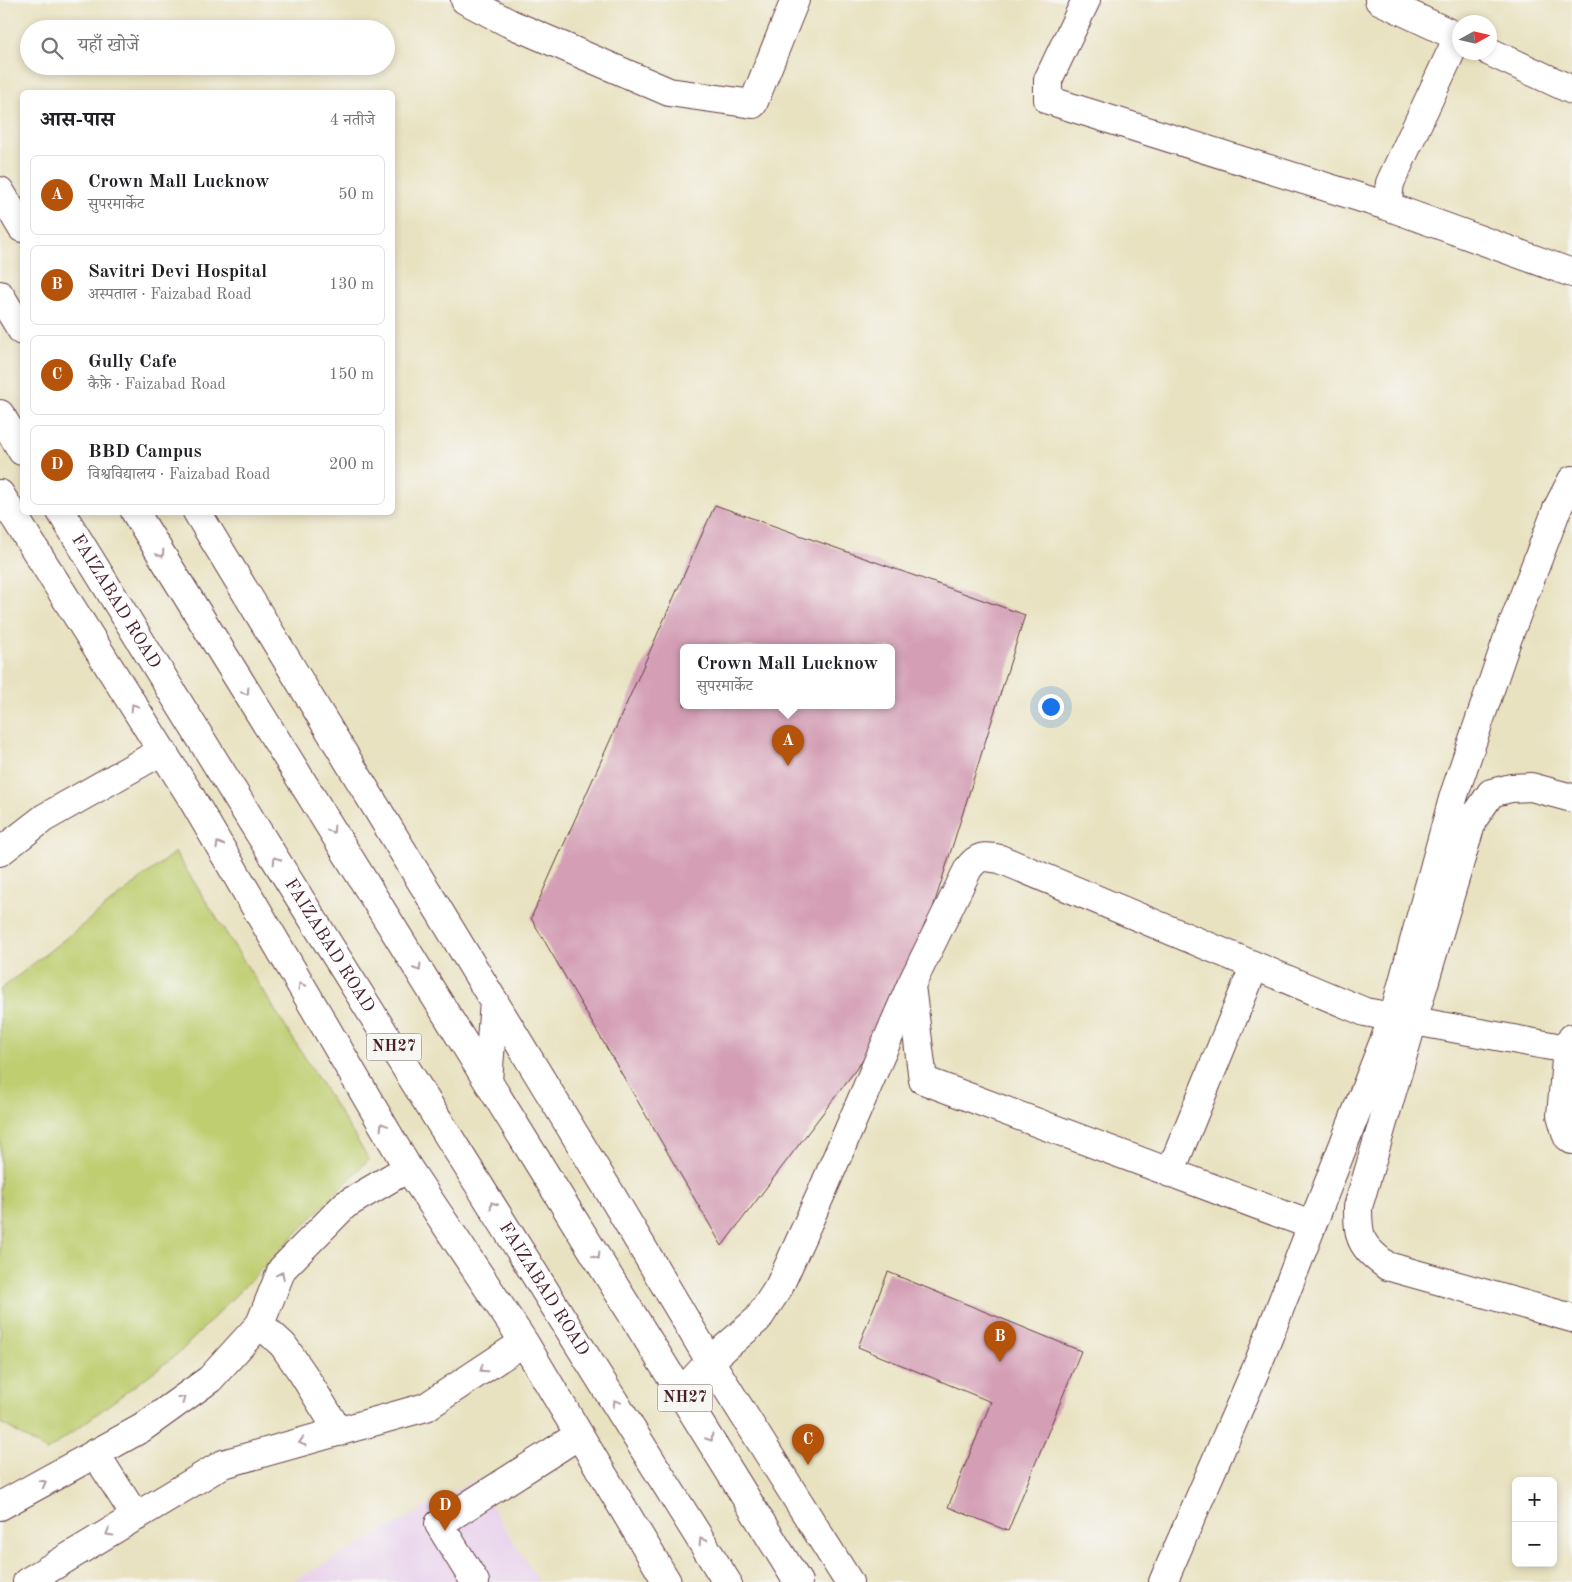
<!DOCTYPE html>
<html lang="hi">
<meta charset="utf-8">
<style>
:root{--surface:#fff;--page:#f6f6f6;--text:#202124;--muted:#757577;--line:#e0e0e0;--accent:#b45309}
body{margin:0;font-family:"Old Standard TT","Noto Serif Devanagari",serif;background:var(--page);color:var(--text)}
.controls{position:absolute;right:15px;bottom:15px;display:grid;overflow:hidden;border-radius:8px;box-shadow:0 2px 8px #0003}
.controls button{width:45px;height:45px;display:grid;place-items:center;padding:0;border:0;border-bottom:1px solid var(--line);background:var(--surface);color:var(--text);font:25px sans-serif}
.compass{position:absolute;left:1452px;top:15px;width:45px;height:45px;border-radius:50%;background:var(--surface);box-shadow:0 2px 8px #0003;rotate:82deg}
.you{position:absolute;left:1050px;top:706px;width:18px;height:18px;margin:-12px;border:4px solid #fff;border-radius:50%;background:#1a73e8;box-shadow:0 0 0 8px #1a73e833}
.badge{display:grid;place-items:center;width:32px;height:32px;border-radius:50%;background:var(--accent);color:#fff;font-size:16px;font-weight:700}
.pin{position:absolute;translate:-50% -41px;filter:drop-shadow(0 1px 2px #0008)}
.pin::after{content:'';position:absolute;top:26px;width:18px;height:15px;background:inherit;clip-path:polygon(0 0,100% 0,50% 100%)}
.popup{position:absolute;left:680px;top:644px;width:215px;height:65px;box-sizing:border-box;display:grid;place-content:center;border-radius:8px;background:var(--surface);filter:drop-shadow(0 1px 4px #0005);font-size:16px;white-space:nowrap;color:var(--muted)}
.popup b{font-size:19px;color:var(--text)}
.popup::after{content:'';position:absolute;left:50%;top:100%;margin-left:-10px;border:10px solid transparent;border-top-color:var(--surface)}
.list{margin:0;padding:0;list-style:none}
h2{display:flex;justify-content:space-between;align-items:center;height:65px;margin:0;padding:0 20px;font-size:21px}
h2 small{font-size:16px;font-weight:400;color:var(--muted)}
.list li{display:grid;grid-template-columns:32px 1fr auto;gap:15px;align-items:center;box-sizing:border-box;height:80px;margin:0 10px 10px;padding:0 10px;border:1px solid var(--line);border-radius:8px}
.list b{display:block;font-size:19px;white-space:nowrap}
.list p{margin:0;font-size:16px;white-space:nowrap;color:var(--muted)}
.list em{font-size:16px;font-style:normal;color:var(--muted)}
.icon{flex:none;width:28px;height:28px;fill:none;stroke:currentColor;stroke-width:2;stroke-linecap:round;stroke-linejoin:round}
.map{position:relative;flex:none;width:1572px;height:1582px;overflow:hidden}
.search{position:absolute;background:var(--surface);box-shadow:0 2px 8px #0003;left:20px;top:20px;width:375px;height:55px;display:flex;align-items:center;gap:12px;box-sizing:border-box;padding:0 18px;border-radius:28px;color:var(--muted);font-size:19px}
.panel{position:absolute;background:var(--surface);box-shadow:0 2px 8px #0003;left:20px;top:90px;width:375px;height:425px;border-radius:8px}
.map>svg:first-child{display:block}
</style>
<div class="map">
<svg width="1572" height="1582" viewBox="0 0 1572 1582">
<rect width="100%" height="100%" fill="#f6f6f2"/>
<filter id="ink" filterUnits="userSpaceOnUse"><feTurbulence type="fractalNoise" baseFrequency=".02" numOctaves="2"/><feDisplacementMap in="SourceGraphic" scale="10" xChannelSelector="R" yChannelSelector="G"/><feConvolveMatrix kernelMatrix="1 2 1 2 8 2 1 2 1" color-interpolation-filters="sRGB"/></filter>
<filter id="wash" filterUnits="userSpaceOnUse"><feTurbulence type="fractalNoise" baseFrequency=".0096" numOctaves="4" result="noise"/><feDisplacementMap in="SourceGraphic" scale="20" xChannelSelector="R" yChannelSelector="G"/><feGaussianBlur stdDeviation="1.12" result="paint"/><feColorMatrix in="noise" values="0 0 0 0 0 0 0 0 0 0 0 0 0 0 0 0 0 1.4 0 .05"/><feComposite in="paint" operator="in"/></filter>
<g filter="url(#wash)">
<rect width="100%" height="100%" fill="#e9e2c1"/>
<!-- built -->
<path fill="#e9d2ed" d="M 475,1480 L 539,1582 L 291,1582 Z"/>
<!-- green -->
<path fill="#bfce71" stroke="#84764e" d="M 175,852 L 369,1159 L 180,1352 L 47,1451 L 0,1422 L 0,990 Z"/>
<g id="blocks">
<!-- building -->
<path fill="#d49fb5" fill-rule="evenodd" d="M 715,505 L 1025,615 L 901,1010 L 722,1246 L 531,918 ZM 684,647 L 892,647 L 892,705 L 684,705 Z
M 888,1272 L 1081,1351 L 1008,1531 L 948,1507 L 991,1402 L 858,1347 Z"/>
</g>
</g>
<g filter="url(#ink)">
<use href="#blocks" fill-opacity="0" stroke="#623c42" stroke-width="1"/>
<g fill="none" stroke-linecap="round" stroke-linejoin="round">
<defs>
<path id="minor" d="M 465,0 L 509,23 L 669,92 L 753,104 L 795,0
M 1086,0 L 1048,80 L 1048,100 L 1387,206 L 1572,273
M 1379,0 L 1460,38
M 1490,52 L 1572,90
M 0,191 L 22,228
M 1387,206 L 1390,183 L 1458,37
M 0,494 L 188,792 L 408,1168 L 524,1342 L 667,1582
M 197,512 L 609,1191 L 710,1361 L 849,1582
M 1572,798 L 1531,787 L 1511,788 L 1491,793 L 1472,821 L 1358,1207 C 1358,1240 1361,1246 1387,1266 L 1572,1318
M 0,852 L 44,818 L 162,751
M 911,986 L 923,1080 L 1311,1225
M 1572,1038 L 1567,1049 L 1561,1115 L 1567,1136 L 1572,1140
M 1170,1173 L 1254,967
M 260,1324 L 283,1345 L 303,1374 L 339,1432
M 682,1392 L 710,1361 L 758,1319 L 779,1287 L 821,1194 L 911,985 L 968,869 C 978,855 984,856 1000,859 L 1365,1012 L 1567,1049
M 95,1453 L 136,1517
M 0,1506 L 142,1428 L 210,1379 L 260,1324 L 282,1269 L 345,1205 L 408,1168
M 27,1582 L 223,1464 L 426,1407 L 524,1342
M 475,1582 L 439,1524 L 579,1435
M 1163,1582 L 1256,1369 L 1393,1018 L 1454,795 L 1507,640 L 1557,509 L 1572,480"/>
<g id="highway">
<path d="M 0,295 L 22,331"/>
<path d="M 0,414 L 22,451"/>
<path id="s1" d="M 61,512 L 254,825 L 727,1582"/>
<path d="M 135,512 L 798,1582"/>
<path d="M 488,1081 L 494,1001"/>
</g>
</defs>
<!-- minor casing -->
<use href="#minor" stroke="#623c42" stroke-width="30"/>
<!-- highway casing -->
<use href="#highway" stroke="#623c42" stroke-width="30"/>
<!-- minor -->
<use href="#minor" stroke="#fff" stroke-width="28"/>
<!-- highway -->
<use href="#highway" stroke="#fff" stroke-width="28"/>
</g>
<!-- one-way arrows -->
<defs><path id="oneway-chevron" d="M-2-3.5L2.5 0L-2 3.5" fill="none" stroke-width="1.6" stroke-linecap="round" stroke-linejoin="round" transform="scale(1.25)"/></defs>
<g stroke="#ae9aa0">
<use href="#oneway-chevron" transform="translate(161 554) rotate(58)"/>
<use href="#oneway-chevron" transform="translate(246 692) rotate(58)"/>
<use href="#oneway-chevron" transform="translate(134 707) rotate(-122)"/>
<use href="#oneway-chevron" transform="translate(332 830) rotate(58)"/>
<use href="#oneway-chevron" transform="translate(219 845) rotate(-120)"/>
<use href="#oneway-chevron" transform="translate(276 860) rotate(-122)"/>
<use href="#oneway-chevron" transform="translate(418 968) rotate(58)"/>
<use href="#oneway-chevron" transform="translate(301 986) rotate(-120)"/>
<use href="#oneway-chevron" transform="translate(383 1126) rotate(-121)"/>
<use href="#oneway-chevron" transform="translate(493 1205) rotate(-122)"/>
<use href="#oneway-chevron" transform="translate(597 1256) rotate(58)"/>
<use href="#oneway-chevron" transform="translate(281 1275) rotate(-64)"/>
<use href="#oneway-chevron" transform="translate(483 1369) rotate(146)"/>
<use href="#oneway-chevron" transform="translate(182 1399) rotate(-36)"/>
<use href="#oneway-chevron" transform="translate(616 1403) rotate(-122)"/>
<use href="#oneway-chevron" transform="translate(710 1438) rotate(58)"/>
<use href="#oneway-chevron" transform="translate(302 1442) rotate(164)"/>
<use href="#oneway-chevron" transform="translate(43 1483) rotate(-29)"/>
<use href="#oneway-chevron" transform="translate(109 1533) rotate(149)"/>
<use href="#oneway-chevron" transform="translate(702 1541) rotate(-122)"/>
</g>
</g>
<g text-anchor="middle" dominant-baseline="central" stroke-width="4" stroke-linejoin="round" paint-order="stroke">
<!-- shield labels -->
<g fill="#f6f6f2" stroke="#7e6067" stroke-width="1">
<rect x="366.5" y="1033.5" width="55" height="27" rx="4"/>
<rect x="657.5" y="1384.5" width="55" height="27" rx="4"/>
</g>
<g font-size="16" font-weight="bold" fill="#4a1f2b">
<text x="394" y="1047">NH27</text>
<text x="685" y="1398">NH27</text>
</g>
<!-- street labels -->
<g font-size="18" fill="#4a1f2b" stroke="#f6f6f2">
<text stroke="none"><textPath href="#s1" startOffset="105">FAIZABAD ROAD</textPath></text>
<text stroke="none"><textPath href="#s1" startOffset="510">FAIZABAD ROAD</textPath></text>
<text stroke="none"><textPath href="#s1" startOffset="915">FAIZABAD ROAD</textPath></text>
</g>
</g>
</svg>
<div class="controls">
<button>+</button>
<button>−</button>
</div>
<svg class="compass" viewBox="-18 -18 36 36"><path d="M0-13l5 13h-10z" fill="#e53935"/><path d="M0 13l5-13h-10z" fill="#757577"/></svg>
<div class="you"></div>
<div class="pin badge" style="left:788px;top:766px">A</div>
<div class="popup"><b>Crown Mall Lucknow</b>सुपरमार्केट</div>
<div class="pin badge" style="left:1000px;top:1362px">B</div>
<div class="pin badge" style="left:808px;top:1465px">C</div>
<div class="pin badge" style="left:445px;top:1531px">D</div>
<div class="search"><svg class="icon" aria-label="search" viewBox="0 0 24 24"><circle cx="10" cy="10" r="6"/><path d="M15 15l6 6"/></svg>यहाँ खोजें</div>
<section class="panel">
<h2>आस-पास<small>4 नतीजे</small></h2>
<ul class="list">
<li><span class="badge">A</span><div><b>Crown Mall Lucknow</b><p>सुपरमार्केट</p></div><em>50 m</em></li>
<li><span class="badge">B</span><div><b>Savitri Devi Hospital</b><p>अस्पताल · Faizabad Road</p></div><em>130 m</em></li>
<li><span class="badge">C</span><div><b>Gully Cafe</b><p>कैफ़े · Faizabad Road</p></div><em>150 m</em></li>
<li><span class="badge">D</span><div><b>BBD Campus</b><p>विश्वविद्यालय · Faizabad Road</p></div><em>200 m</em></li>
</ul>
</section>
</div>
